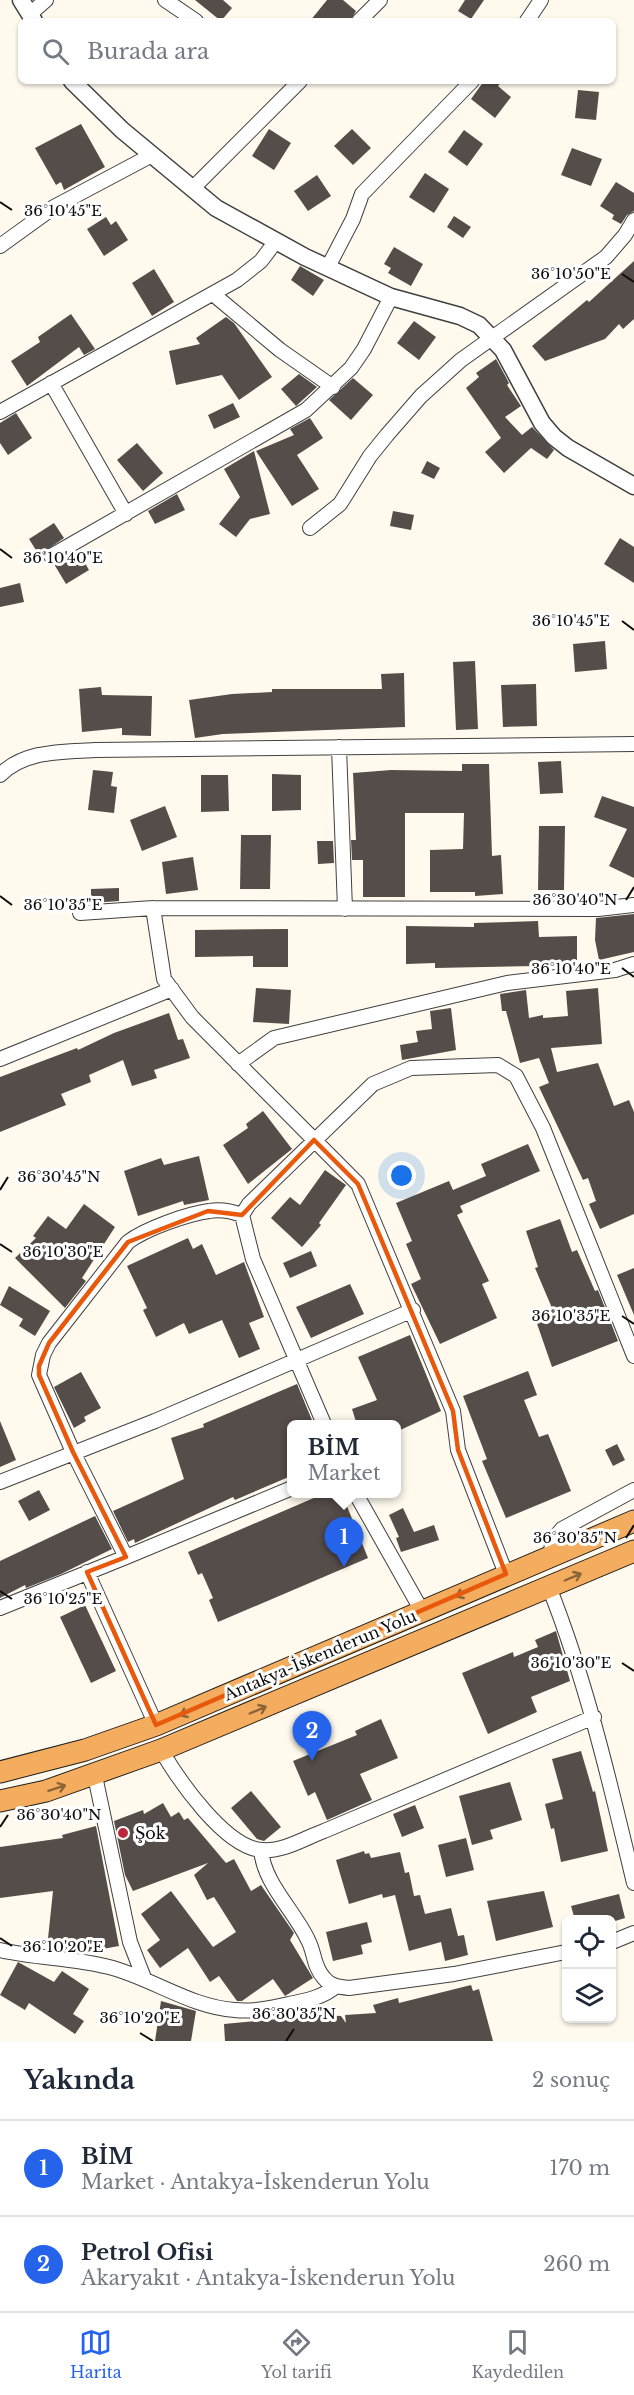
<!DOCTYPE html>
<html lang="tr">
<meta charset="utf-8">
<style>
:root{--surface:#fff;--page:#f6f6f7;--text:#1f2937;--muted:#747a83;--line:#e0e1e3;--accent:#2563eb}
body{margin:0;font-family:"Libre Baskerville",serif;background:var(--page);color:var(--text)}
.controls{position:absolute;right:18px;bottom:18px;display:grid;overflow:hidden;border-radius:9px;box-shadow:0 2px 4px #0004}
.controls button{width:54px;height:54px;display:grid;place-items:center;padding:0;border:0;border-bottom:2px solid var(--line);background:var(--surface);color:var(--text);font:30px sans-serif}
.you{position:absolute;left:402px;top:1176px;width:21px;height:21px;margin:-15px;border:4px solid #fff;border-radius:50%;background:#1a73e8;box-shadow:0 0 0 9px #1a73e833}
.badge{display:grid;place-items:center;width:39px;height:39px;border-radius:50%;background:var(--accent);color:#fff;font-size:20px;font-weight:700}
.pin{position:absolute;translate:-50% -50px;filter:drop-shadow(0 2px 3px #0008)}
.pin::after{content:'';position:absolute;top:32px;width:21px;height:18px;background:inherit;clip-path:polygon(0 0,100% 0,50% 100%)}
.popup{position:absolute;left:287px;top:1420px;width:114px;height:78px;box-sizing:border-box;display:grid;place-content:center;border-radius:9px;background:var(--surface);filter:drop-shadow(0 2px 4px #0005);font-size:20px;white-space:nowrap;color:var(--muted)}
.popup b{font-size:22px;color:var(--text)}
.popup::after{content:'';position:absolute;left:50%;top:100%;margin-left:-12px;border:12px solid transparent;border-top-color:var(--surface)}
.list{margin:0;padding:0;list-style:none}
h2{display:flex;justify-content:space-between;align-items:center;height:78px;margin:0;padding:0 24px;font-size:26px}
h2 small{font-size:20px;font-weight:400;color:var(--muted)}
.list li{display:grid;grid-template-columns:39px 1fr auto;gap:18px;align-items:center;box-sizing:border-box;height:96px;padding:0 24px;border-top:2px solid var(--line)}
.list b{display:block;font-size:22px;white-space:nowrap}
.list p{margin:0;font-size:20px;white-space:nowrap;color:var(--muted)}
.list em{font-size:20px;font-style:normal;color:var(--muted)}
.icon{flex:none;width:33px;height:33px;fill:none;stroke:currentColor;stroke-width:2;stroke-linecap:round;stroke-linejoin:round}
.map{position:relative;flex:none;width:634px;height:2041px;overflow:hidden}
.search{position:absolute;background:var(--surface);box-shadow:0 2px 4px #0004;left:18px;right:18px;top:18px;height:66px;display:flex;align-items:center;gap:15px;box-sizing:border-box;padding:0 21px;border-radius:9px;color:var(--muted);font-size:22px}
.sheet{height:270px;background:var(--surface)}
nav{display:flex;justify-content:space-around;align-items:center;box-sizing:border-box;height:84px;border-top:2px solid var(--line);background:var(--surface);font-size:16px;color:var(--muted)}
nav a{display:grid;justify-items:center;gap:3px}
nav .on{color:var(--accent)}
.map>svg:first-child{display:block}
</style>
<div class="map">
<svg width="634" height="2041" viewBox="0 0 634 2041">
<rect width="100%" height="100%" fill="#fffaed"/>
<!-- building -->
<path fill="#554d49" d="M 195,0 L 223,0 L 232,8 L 221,21 Z
M 327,0 L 343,0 L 356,11 L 350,21 L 310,21 Z
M 465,0 L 484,0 L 471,19 L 458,11 Z
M 484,81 L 502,81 L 498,86 L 511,97 L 495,118 L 471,99 Z
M 578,90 L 599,92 L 596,120 L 575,118 Z
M 81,124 L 105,167 L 64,190 L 61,182 L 56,185 L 35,148 Z
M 269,129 L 291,143 L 274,170 L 252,156 Z
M 352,129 L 371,148 L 353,165 L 334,146 Z
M 464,130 L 483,144 L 467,166 L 448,152 Z
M 572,148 L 602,159 L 591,186 L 561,175 Z
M 425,173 L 449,189 L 434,213 L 409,197 Z
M 317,175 L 331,196 L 308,211 L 294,191 Z
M 616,182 L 634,193 L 634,211 L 627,215 L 621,224 L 612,219 L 614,215 L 600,206 Z
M 454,216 L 471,227 L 463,238 L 447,227 Z
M 106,217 L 111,225 L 116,221 L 128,240 L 104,256 L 87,229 Z
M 394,247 L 423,264 L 411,286 L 388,273 L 391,268 L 384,264 Z
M 634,261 L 634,319 L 623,329 L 619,324 L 605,339 L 545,361 L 532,346 L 587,300 L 589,302 Z
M 300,266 L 324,280 L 313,296 L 291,280 Z
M 154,269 L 174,302 L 152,316 L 132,283 Z
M 71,314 L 95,349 L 84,355 L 79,347 L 27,386 L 11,361 L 40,342 L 38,337 Z
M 226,317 L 234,323 L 272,377 L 239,400 L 222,375 L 176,385 L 169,351 L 200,344 L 196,338 Z
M 414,321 L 436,337 L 419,360 L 397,343 Z
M 496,359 L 509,383 L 507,385 L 521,406 L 505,417 L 522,435 L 532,427 L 554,450 L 547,459 L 531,448 L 504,473 L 485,452 L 501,438 L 466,388 L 479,377 L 476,373 Z
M 299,374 L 317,387 L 296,406 L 281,389 Z
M 353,378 L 373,395 L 351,420 L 329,400 Z
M 233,403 L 240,417 L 214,429 L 208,415 Z
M 16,413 L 32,438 L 8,455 L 0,443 L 0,423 Z
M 310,418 L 323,438 L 297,455 L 319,489 L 292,506 L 256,451 L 294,435 L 290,429 Z
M 137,443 L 163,473 L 143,491 L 117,460 Z
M 254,451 L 270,514 L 250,519 L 236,537 L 219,524 L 240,497 L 224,469 Z
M 427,461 L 440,468 L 434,479 L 421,473 Z
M 177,494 L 185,510 L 155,524 L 148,511 Z
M 393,511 L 414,515 L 411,530 L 390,526 Z
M 54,523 L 64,538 L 39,555 L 29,539 Z
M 620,538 L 634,547 L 634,583 L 604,564 Z
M 78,551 L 89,570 L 66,584 L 54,564 Z
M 20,583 L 24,602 L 0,607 L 0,588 Z
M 605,641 L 607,669 L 575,672 L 573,644 Z
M 475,661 L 478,729 L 456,730 L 453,662 Z
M 404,673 L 405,727 L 223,734 L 195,738 L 189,700 L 232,694 L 272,692 L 272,689 L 382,689 L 381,674 Z
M 536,684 L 537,726 L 503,727 L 501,685 Z
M 101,687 L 102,695 L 152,696 L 151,736 L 122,735 L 122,728 L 82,732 L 79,689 Z
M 561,761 L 563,793 L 540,794 L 538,762 Z
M 462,764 L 489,764 L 492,856 L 501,855 L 503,894 L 475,896 L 475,892 L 430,892 L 430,850 L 463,849 L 464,813 L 405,813 L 405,897 L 363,897 L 363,860 L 352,860 L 351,840 L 356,840 L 353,773 L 391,770 L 462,771 Z
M 93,770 L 113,772 L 111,786 L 117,787 L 114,813 L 88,810 Z
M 272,774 L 301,775 L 301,810 L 272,811 Z
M 201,775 L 228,775 L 229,811 L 201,812 Z
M 602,796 L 634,807 L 634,878 L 609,866 L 627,829 L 594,817 Z
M 165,806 L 177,837 L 142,851 L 130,820 Z
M 539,826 L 565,826 L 564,890 L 538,890 Z
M 241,835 L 271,835 L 270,889 L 240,889 Z
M 317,841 L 333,841 L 334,863 L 318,864 Z
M 193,857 L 198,890 L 166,894 L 162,862 Z
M 119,888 L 119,901 L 91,903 L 91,889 Z
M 634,914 L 634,952 L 599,960 L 595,940 L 596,918 Z
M 538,921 L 539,937 L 577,936 L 577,962 L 539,962 L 539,966 L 435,968 L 435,963 L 406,964 L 406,926 L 474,927 L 474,923 Z
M 288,929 L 288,967 L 253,967 L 253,956 L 195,957 L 195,930 Z
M 256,988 L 291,990 L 289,1024 L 253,1022 Z
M 598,988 L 602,1044 L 551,1048 L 557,1072 L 598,1063 L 614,1106 L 629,1100 L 634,1112 L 634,1214 L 600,1229 L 589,1204 L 596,1201 L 588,1178 L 583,1180 L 539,1087 L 549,1083 L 539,1058 L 520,1063 L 506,1011 L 502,1011 L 500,994 L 526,990 L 529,1018 L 543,1015 L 543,1018 L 568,1016 L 566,991 Z
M 451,1008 L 456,1050 L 402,1060 L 400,1045 L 418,1042 L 416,1031 L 432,1029 L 430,1011 Z
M 169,1013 L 178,1040 L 183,1039 L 190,1058 L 154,1070 L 157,1078 L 132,1086 L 123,1060 L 89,1075 L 91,1082 L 61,1094 L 66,1105 L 0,1132 L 0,1077 L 77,1048 L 78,1050 L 114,1033 Z
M 263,1111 L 292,1149 L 248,1184 L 223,1145 L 248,1128 L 246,1124 Z
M 528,1144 L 540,1171 L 460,1206 L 463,1212 L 457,1215 L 489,1281 L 482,1284 L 497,1318 L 440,1344 L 411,1284 L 421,1279 L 406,1244 L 412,1241 L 396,1203 L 449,1181 L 453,1190 L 486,1176 L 481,1164 Z
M 199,1156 L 209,1200 L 184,1205 L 183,1201 L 138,1216 L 124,1171 L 161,1158 L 164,1165 Z
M 325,1170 L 346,1185 L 319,1223 L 321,1225 L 302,1247 L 271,1218 L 290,1197 L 300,1205 Z
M 84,1204 L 115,1227 L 82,1278 L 86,1281 L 65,1308 L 15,1258 L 36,1238 L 33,1236 L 48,1216 L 66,1229 Z
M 560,1219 L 572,1252 L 577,1250 L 595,1291 L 598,1290 L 618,1341 L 552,1367 L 534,1315 L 552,1308 L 535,1268 L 538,1267 L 526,1231 Z
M 188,1238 L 193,1249 L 202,1244 L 216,1275 L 244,1262 L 264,1317 L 249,1323 L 260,1349 L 239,1358 L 222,1320 L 189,1334 L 184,1323 L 156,1337 L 143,1310 L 147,1308 L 127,1266 Z
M 311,1251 L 317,1266 L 290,1278 L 283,1263 Z
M 634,1268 L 634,1315 L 617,1275 Z
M 350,1284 L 364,1314 L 311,1338 L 296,1307 Z
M 9,1286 L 50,1311 L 35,1336 L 19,1326 L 23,1319 L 0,1305 Z
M 410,1335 L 441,1411 L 396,1432 L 396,1425 L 357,1425 L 352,1409 L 377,1400 L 358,1357 Z
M 528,1371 L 537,1395 L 524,1400 L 539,1437 L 548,1434 L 571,1491 L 506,1518 L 482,1461 L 487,1459 L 463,1396 Z
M 81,1372 L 101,1408 L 84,1417 L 86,1421 L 74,1428 L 54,1387 Z
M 297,1384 L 314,1425 L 291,1425 L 291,1476 L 235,1500 L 233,1497 L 135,1543 L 134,1539 L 128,1542 L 113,1511 L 184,1479 L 171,1438 L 204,1427 L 203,1424 Z
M 0,1421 L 16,1460 L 0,1467 Z
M 617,1444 L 625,1460 L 613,1466 L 605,1450 Z
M 39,1490 L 50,1510 L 29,1521 L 18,1501 Z
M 323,1494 L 342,1494 L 368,1558 L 218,1622 L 209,1600 L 213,1598 L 202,1573 L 198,1575 L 188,1552 Z
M 403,1508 L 414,1532 L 434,1525 L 439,1540 L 401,1552 L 396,1538 L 399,1537 L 389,1515 Z
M 95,1516 L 112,1549 L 61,1574 L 26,1588 L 25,1585 L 0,1598 L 0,1561 Z
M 85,1605 L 116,1671 L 91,1683 L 60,1617 Z
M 556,1631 L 570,1681 L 531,1697 L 537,1712 L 488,1734 L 462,1673 L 513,1652 L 514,1657 L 538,1647 L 535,1640 Z
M 381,1719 L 398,1758 L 360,1774 L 372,1800 L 327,1820 L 315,1792 L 308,1796 L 293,1761 L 357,1735 L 355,1731 Z
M 581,1751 L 593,1792 L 595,1791 L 608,1851 L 561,1862 L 554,1828 L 551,1829 L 545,1804 L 563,1799 L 552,1759 Z
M 510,1782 L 522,1820 L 490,1830 L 493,1839 L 472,1845 L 459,1796 Z
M 251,1791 L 281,1827 L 264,1841 L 257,1839 L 231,1808 Z
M 163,1803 L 171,1817 L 179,1812 L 184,1820 L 188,1818 L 226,1863 L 234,1859 L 251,1891 L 261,1885 L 294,1933 L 290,1940 L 313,1978 L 285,1996 L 273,1979 L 242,2001 L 237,2001 L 219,1976 L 210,1982 L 188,1948 L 160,1968 L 147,1950 L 160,1940 L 141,1914 L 171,1891 L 213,1947 L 236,1932 L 214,1897 L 207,1900 L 194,1875 L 208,1863 L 133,1891 L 125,1875 L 114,1821 L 143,1810 L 144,1814 Z
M 415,1805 L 424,1828 L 402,1837 L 393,1814 Z
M 96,1826 L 119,1946 L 86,1952 L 47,1948 L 53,1891 L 0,1898 L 0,1847 L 63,1838 L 62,1835 Z
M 466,1838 L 474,1870 L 446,1877 L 438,1845 Z
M 364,1851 L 365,1854 L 369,1853 L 371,1858 L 400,1852 L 405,1873 L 409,1872 L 414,1896 L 420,1895 L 425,1914 L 451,1908 L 458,1936 L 464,1935 L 468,1955 L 445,1961 L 441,1942 L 409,1951 L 395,1895 L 383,1898 L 382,1894 L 349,1904 L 336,1860 Z
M 544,1891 L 553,1927 L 496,1941 L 487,1901 Z
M 619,1894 L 625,1918 L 612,1922 L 612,1920 L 575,1920 L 571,1906 Z
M 367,1922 L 372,1942 L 361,1945 L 363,1954 L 333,1961 L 326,1932 Z
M 18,1962 L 54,1982 L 62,1971 L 89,1989 L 73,2014 L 84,2021 L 75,2034 L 29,2003 L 25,2010 L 0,1995 Z
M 471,1985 L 473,1991 L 479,1989 L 493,2041 L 225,2041 L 224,2024 L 322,2015 L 341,2016 L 346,2023 L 345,2015 L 376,2013 L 373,2005 L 398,1998 L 399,2003 Z
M 161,2001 L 196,2011 L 191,2041 L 155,2041 Z"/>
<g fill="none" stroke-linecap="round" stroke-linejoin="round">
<defs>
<path id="minor" d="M 165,0 L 196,21
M 30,14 L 46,0
M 359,21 L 380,0
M 527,21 L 541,0
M 193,188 L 300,81
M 0,246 L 54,207 L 152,155
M 328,267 L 353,219 L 362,194 L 472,81
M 213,294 L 280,350 L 333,387
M 51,383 L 126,514
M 0,412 L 237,280 L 261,261 L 276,241
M 310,528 L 340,504 L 370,456 L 387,435 L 421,396 L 461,360 L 606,257 L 625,235 L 634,220
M 51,556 L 306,410 L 351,368 L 364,349 L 391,297
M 339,747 L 345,909
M 0,775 C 25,750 62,752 95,750 L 634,744
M 153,908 L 164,979 L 192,1017 L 358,1184 L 453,1411 L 458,1450 L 506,1574
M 80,913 L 153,908 L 598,909 L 634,905
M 0,1059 L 172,989
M 238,1064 L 274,1038 L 507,983 L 615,970 L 634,964
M 324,1424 L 253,1259 L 242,1215 L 249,1204 L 373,1084 L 411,1068 L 498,1065 L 516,1076 L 543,1128 L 634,1356
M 0,1482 L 155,1421 L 413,1310
M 356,1494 L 422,1611
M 551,1556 L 552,1541 L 562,1529 L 634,1490
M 126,1557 L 292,1488
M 87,1572 L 156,1725
M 549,1587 C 587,1683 610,1783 634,1883
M 0,1608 L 126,1557 L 73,1452 L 39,1375 L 43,1355 L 49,1343 L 128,1242 C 145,1229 187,1214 209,1211 C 220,1209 231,1211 242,1215
M 161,1750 C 178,1779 225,1848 262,1850 C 283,1852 305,1838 324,1831 L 594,1717
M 95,1776 L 130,1942 L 144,1978
M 261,1850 C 264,1884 294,1910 308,1940 C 315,1953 313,1966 324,1978 C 330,1986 339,1987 349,1988 L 454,1974 L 566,1952
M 612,1942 L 634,1933
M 0,1950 C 36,1958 73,1958 109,1967 C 152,1978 190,2007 235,2010 C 253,2012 271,2008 289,2004 C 305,2001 324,1997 336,1986"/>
<path id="tertiary" d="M 21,0 L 34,21
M 72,81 L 122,130 L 216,208 L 305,257 L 391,297 L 460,316 L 479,325 L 503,350 L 542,423 L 554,437 L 568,448 L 634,486"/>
<path id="trunk" d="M 0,1772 L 85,1750 L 156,1725 L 634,1521
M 0,1801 L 46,1791 L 161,1750 L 634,1551"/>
</defs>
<!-- minor casing -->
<use href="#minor" stroke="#404040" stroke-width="16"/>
<!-- tertiary casing -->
<use href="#tertiary" stroke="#404040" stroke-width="19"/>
<!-- trunk casing -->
<use href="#trunk" stroke="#1e1e1e" stroke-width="23"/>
<!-- minor -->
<use href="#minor" stroke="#fff" stroke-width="14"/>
<!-- tertiary -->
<use href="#tertiary" stroke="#fff" stroke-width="16"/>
<!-- trunk -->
<use href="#trunk" stroke="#f4ac5e" stroke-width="21"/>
</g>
<!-- one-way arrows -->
<defs><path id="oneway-shaft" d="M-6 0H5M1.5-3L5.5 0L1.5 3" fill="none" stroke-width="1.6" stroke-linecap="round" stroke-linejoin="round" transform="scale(1.5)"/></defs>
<g stroke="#8c643a">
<use href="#oneway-shaft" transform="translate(573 1577) rotate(-23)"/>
<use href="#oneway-shaft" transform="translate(464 1593) rotate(156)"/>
<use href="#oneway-shaft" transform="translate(258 1710) rotate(-23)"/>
<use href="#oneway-shaft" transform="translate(188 1712) rotate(157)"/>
<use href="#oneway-shaft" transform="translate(57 1788) rotate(-18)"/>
</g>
<!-- marked area -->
<path fill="none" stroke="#e8590c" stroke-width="4.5" stroke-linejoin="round" d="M 314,1140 L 358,1184 L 453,1411 L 458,1450 L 506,1574 L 156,1725 L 87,1572 L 126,1557 L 73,1452 L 39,1375 L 39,1366 L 49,1343 L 128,1242 L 208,1211 L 242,1215 Z"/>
<!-- ticks -->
<path fill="none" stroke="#0d0d0d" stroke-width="2" d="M 0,202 L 12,210M 622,274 L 634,282M 0,549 L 12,558M 622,621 L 634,630M 0,896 L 12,905M 626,900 L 634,887M 622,968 L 634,977M 0,1190 L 8,1177M 0,1244 L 12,1252M 622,1316 L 634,1324M 626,1538 L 634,1525M 0,1591 L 12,1599M 622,1663 L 634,1671M 0,1827 L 8,1815M 0,1938 L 12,1946M 140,2033 L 153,2041M 286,2041 L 294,2029"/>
<!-- markers -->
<circle fill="#bb273a" stroke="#fff" stroke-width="2" cx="123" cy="1833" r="6"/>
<g text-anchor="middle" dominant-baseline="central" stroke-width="6" stroke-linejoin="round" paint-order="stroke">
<!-- street labels -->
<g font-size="16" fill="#0d0d0d" stroke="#fff">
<text transform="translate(320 1655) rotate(-23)">Antakya-İskenderun Yolu</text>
</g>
<!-- poi labels -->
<g font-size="16" fill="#0d0d0d" stroke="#fff" text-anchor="start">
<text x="135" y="1833">Şok</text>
</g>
</g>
<g font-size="15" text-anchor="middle" fill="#0d0d0d" stroke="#fff" stroke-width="6" stroke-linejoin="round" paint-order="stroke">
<text x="63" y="216">36°10'45"E</text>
<text x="571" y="279">36°10'50"E</text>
<text x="63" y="563">36°10'40"E</text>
<text x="571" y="626">36°10'45"E</text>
<text x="575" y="905">36°30'40"N</text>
<text x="63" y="910">36°10'35"E</text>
<text x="571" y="974">36°10'40"E</text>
<text x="59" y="1182">36°30'45"N</text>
<text x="63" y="1257">36°10'30"E</text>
<text x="571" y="1321">36°10'35"E</text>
<text x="575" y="1543">36°30'35"N</text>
<text x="63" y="1604">36°10'25"E</text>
<text x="571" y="1668">36°10'30"E</text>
<text x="59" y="1820">36°30'40"N</text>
<text x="63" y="1952">36°10'20"E</text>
<text x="294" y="2019">36°30'35"N</text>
<text x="140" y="2023">36°10'20"E</text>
</g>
</svg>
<div class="controls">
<button><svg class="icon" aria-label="locate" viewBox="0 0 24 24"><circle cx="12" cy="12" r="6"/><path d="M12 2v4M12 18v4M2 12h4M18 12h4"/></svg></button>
<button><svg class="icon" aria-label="layers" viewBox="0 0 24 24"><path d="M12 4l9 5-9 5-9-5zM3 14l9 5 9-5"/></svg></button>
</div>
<div class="you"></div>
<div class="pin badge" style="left:344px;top:1567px">1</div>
<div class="popup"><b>BİM</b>Market</div>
<div class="pin badge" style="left:312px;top:1761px">2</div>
<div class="search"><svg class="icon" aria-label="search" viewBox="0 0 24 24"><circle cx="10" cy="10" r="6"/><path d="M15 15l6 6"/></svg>Burada ara</div>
</div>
<section class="sheet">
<h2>Yakında<small>2 sonuç</small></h2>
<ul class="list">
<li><span class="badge">1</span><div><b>BİM</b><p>Market · Antakya-İskenderun Yolu</p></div><em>170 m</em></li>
<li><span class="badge">2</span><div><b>Petrol Ofisi</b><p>Akaryakıt · Antakya-İskenderun Yolu</p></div><em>260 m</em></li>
</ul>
</section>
<nav>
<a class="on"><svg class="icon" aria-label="map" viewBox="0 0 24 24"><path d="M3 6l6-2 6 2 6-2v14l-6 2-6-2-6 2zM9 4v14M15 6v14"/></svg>Harita</a>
<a><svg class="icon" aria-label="directions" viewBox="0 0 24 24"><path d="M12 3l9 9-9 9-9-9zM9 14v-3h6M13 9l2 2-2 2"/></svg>Yol tarifi</a>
<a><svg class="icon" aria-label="saved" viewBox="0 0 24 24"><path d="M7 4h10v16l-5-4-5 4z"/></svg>Kaydedilen</a>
</nav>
